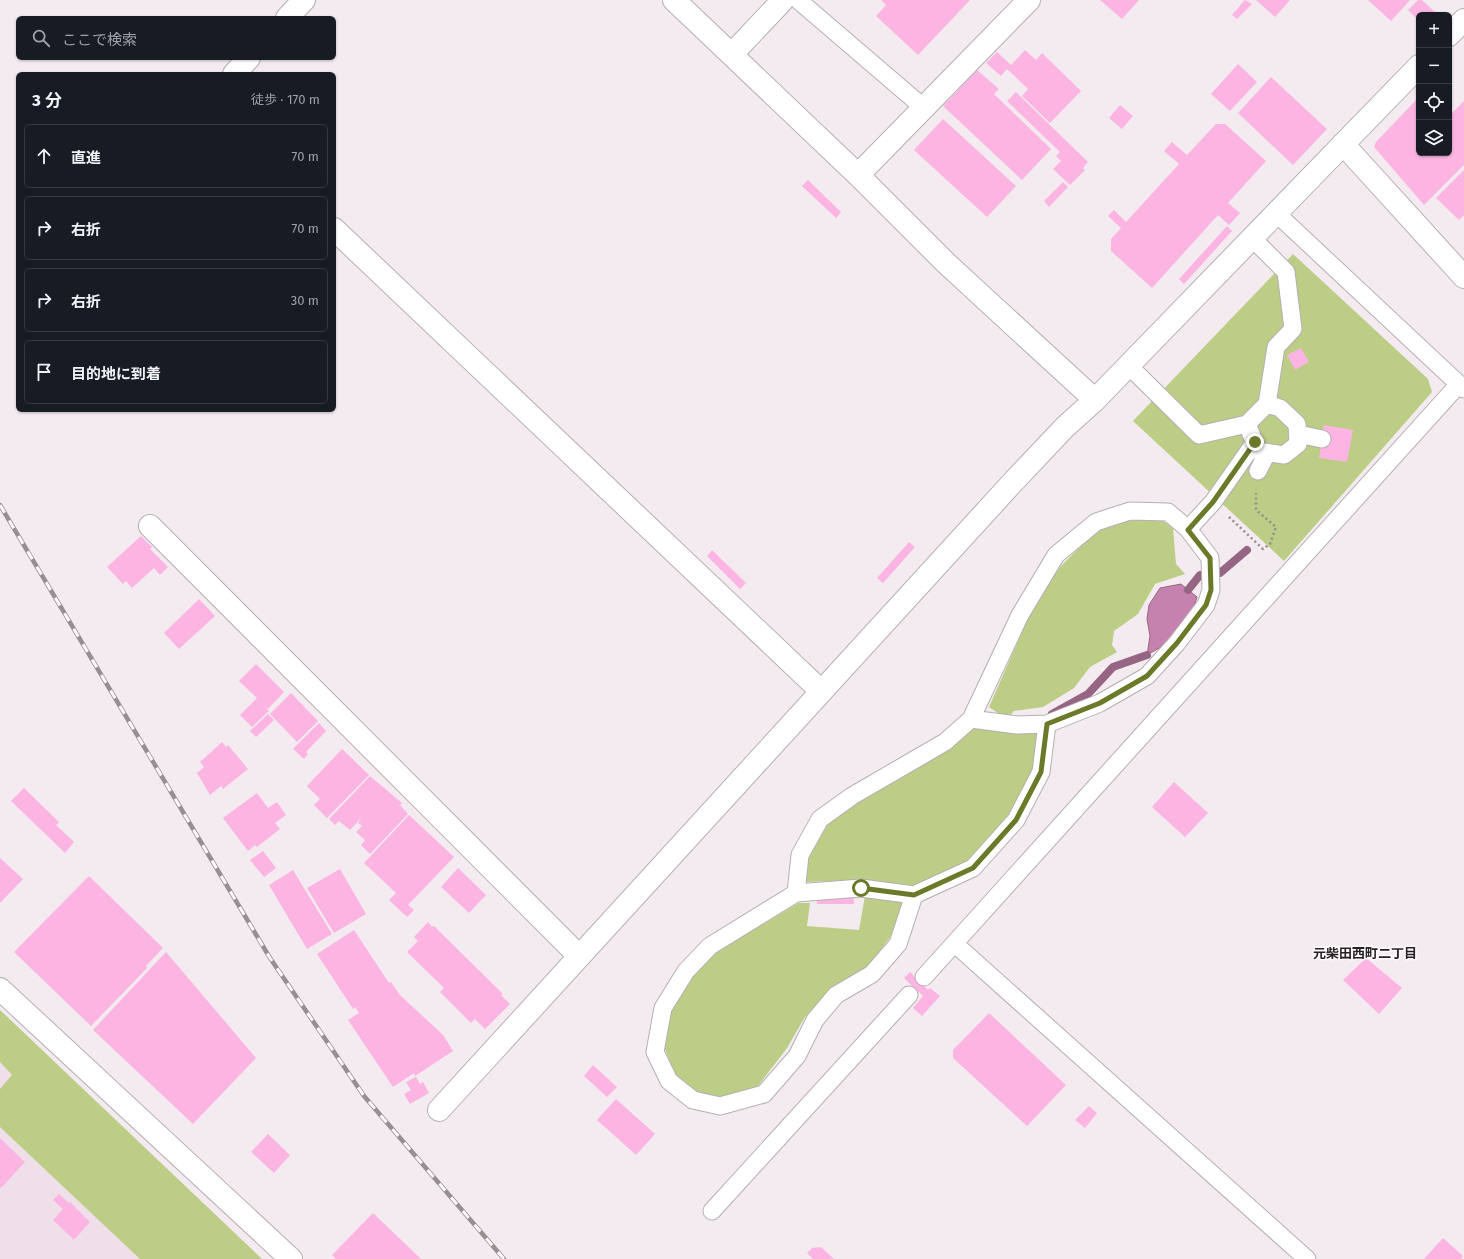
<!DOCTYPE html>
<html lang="ja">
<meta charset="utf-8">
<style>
:root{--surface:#171b24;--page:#242831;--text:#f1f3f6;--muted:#9ea1a6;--line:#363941}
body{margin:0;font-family:"Fira Sans","Noto Sans JP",sans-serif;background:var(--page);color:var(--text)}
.controls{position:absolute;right:12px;top:12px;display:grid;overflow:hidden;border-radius:6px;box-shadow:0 1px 3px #0004}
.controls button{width:36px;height:36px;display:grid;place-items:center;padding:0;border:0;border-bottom:1px solid var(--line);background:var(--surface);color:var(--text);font:20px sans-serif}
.stop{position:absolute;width:12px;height:12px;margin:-9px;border:3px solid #6a7a29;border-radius:50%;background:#fff}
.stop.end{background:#6a7a29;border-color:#fff;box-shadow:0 1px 4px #0008}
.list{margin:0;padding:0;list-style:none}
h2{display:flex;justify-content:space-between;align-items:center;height:52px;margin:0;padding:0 16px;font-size:17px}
h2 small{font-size:13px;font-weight:400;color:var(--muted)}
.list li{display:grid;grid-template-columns:26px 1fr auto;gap:12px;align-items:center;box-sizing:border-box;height:64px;margin:0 8px 8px;padding:0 8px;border:1px solid var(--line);border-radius:6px}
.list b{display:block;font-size:15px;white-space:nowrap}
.list em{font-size:13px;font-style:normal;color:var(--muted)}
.icon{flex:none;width:22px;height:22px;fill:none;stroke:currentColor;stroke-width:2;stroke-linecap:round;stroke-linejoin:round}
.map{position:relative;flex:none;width:1464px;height:1259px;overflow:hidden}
.search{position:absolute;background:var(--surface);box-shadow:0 1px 3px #0004;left:16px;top:16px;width:320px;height:44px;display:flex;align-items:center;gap:10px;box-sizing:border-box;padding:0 14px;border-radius:6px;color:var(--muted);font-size:15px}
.panel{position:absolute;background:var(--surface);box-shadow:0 1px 3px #0004;left:16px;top:72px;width:320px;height:340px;border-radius:6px}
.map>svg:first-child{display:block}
</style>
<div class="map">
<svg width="1464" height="1259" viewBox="0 0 1464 1259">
<rect width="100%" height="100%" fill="#f3ebef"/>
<!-- built -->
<path fill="#efdfe8" d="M 0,1010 L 262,1259 L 0,1259 Z"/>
<!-- green -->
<path fill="#bccd85" d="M 1293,254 L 1428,379 L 1432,392 L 1284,561 L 1133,421 Z
M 1131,519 L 1163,521 L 1173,528 L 1176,564 L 1185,574 L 1155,584 L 1138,614 L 1114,631 L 1112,645 L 1117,652 L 1090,667 L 1074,688 L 1043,707 L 1014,711 L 1007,719 L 989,707 L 1030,614 L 1060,567 L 1097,530 Z
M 974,726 L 1040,732 L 1036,768 L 1010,814 L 968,860 L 916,886 L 862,880 L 806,882 L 807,858 L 826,822 L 861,798 L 932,760 Z
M 865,896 L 903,901 L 891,936 L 865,971 L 832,991 L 805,1017 L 787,1048 L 758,1086 L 719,1099 L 697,1093 L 676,1076 L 664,1047 L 670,1011 L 695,973 L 717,952 L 798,903 L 810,903 L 807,926 L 859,930 Z
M 0,1010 L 262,1259 L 140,1259 L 0,1127 L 0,1089 L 12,1075 L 0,1062 Z"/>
<!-- water -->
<path fill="#c682ae" stroke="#966584" d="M 1181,584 L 1197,597 L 1194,607 L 1168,643 L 1147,655 L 1150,636 L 1147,619 L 1149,605 L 1160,588 Z"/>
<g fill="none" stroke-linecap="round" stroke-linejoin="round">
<!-- stream -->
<path stroke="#966584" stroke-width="8" d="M 1188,590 L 1200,575 L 1220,573 L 1247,550
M 1052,714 L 1088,694 L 1113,667 L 1147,655"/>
</g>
<!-- building -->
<path fill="#fcb4e2" d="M 881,0 L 970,0 L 918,55 L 876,16 L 886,5 Z
M 1100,0 L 1139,0 L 1122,19 Z
M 1245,0 L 1252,4 L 1237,19 L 1232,15 Z
M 1256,0 L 1290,0 L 1275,17 Z
M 1368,0 L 1410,0 L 1391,21 Z
M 1418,0 L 1422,0 L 1437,14 L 1419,15 L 1419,21 L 1408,10 Z
M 1025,50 L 1036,60 L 1042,53 L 1081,91 L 1050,123 L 1022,96 L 1028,89 L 1007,69 L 1001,76 L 986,63 L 997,52 L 1011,65 Z
M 1238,64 L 1257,82 L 1230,111 L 1211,94 Z
M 977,70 L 999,89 L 994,94 L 1051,149 L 1022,180 L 943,106 Z
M 1271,77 L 1327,129 L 1293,165 L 1238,113 Z
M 1016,92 L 1088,162 L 1083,168 L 1085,170 L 1070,185 L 1053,169 L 1061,161 L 1056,156 L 1060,152 L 1007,101 Z
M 1419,97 L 1419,153 L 1449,153 L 1449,116 L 1464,101 L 1464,165 L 1424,205 L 1374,147 L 1376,142 Z
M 1120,105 L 1133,116 L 1122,129 L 1109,118 Z
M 943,119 L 1016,186 L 987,217 L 914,150 Z
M 1216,124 L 1225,124 L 1266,161 L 1228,203 L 1240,213 L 1229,225 L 1218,215 L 1152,288 L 1111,251 L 1111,239 L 1121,228 L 1108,216 L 1114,210 L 1126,222 L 1179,164 L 1164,151 L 1172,142 L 1187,155 Z
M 1464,170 L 1464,215 L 1459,220 L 1436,198 Z
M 808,180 L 841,212 L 836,218 L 802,186 Z
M 1063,182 L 1068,187 L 1049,207 L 1044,201 Z
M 1227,226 L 1232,231 L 1184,284 L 1179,279 Z
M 1301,348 L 1309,362 L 1295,370 L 1287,355 Z
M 1324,425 L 1353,430 L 1347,462 L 1319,458 Z
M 141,536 L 152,547 L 150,549 L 168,567 L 160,575 L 154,568 L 132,588 L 126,581 L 123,584 L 107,567 Z
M 909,542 L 915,547 L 883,583 L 877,578 Z
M 712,550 L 746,583 L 740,589 L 707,556 Z
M 199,599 L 215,616 L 179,649 L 164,633 Z
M 256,664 L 284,692 L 268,709 L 264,706 L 269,711 L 252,727 L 240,715 L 257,698 L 239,681 Z
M 291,693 L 318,721 L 297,742 L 270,714 Z
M 268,714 L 274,720 L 256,737 L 250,731 Z
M 319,723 L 326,731 L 306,752 L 308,754 L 304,759 L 293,749 Z
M 222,742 L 226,747 L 228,745 L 248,769 L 223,789 L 221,786 L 210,795 L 197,773 L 204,767 L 200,762 Z
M 342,749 L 369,775 L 327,818 L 314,805 L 320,799 L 307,786 Z
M 370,776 L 402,803 L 400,805 L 408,814 L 370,854 L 361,845 L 365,840 L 356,832 L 362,826 L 358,823 L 362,817 L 350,830 L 339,821 L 335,825 L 329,819 Z
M 1174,782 L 1208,813 L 1185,837 L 1152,807 Z
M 24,788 L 59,822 L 56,825 L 74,842 L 65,853 L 11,801 Z
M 257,793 L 268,808 L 277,802 L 286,815 L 275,823 L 280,829 L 257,847 L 255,845 L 248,851 L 223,818 Z
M 409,815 L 454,857 L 408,905 L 414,910 L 407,917 L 389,900 L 396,893 L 364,863 Z
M 263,851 L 276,868 L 264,877 L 250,860 Z
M 0,858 L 23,879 L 0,903 Z
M 458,868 L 486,895 L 469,913 L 441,887 Z
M 340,869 L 366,914 L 334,933 L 307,888 Z
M 293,870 L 332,934 L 307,949 L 269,885 Z
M 89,876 L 163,948 L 146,966 L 147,968 L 91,1026 L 14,952 Z
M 852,881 L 854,904 L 817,904 L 816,882 Z
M 428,922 L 432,927 L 434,926 L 503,994 L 501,995 L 510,1004 L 485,1029 L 475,1019 L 471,1023 L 440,992 L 444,988 L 407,952 L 418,941 L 414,937 Z
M 354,930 L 389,983 L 391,982 L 400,995 L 443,1035 L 453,1051 L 415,1076 L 414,1073 L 393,1087 L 348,1020 L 359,1013 L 355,1007 L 353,1009 L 317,954 Z
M 166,952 L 256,1058 L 193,1124 L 93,1030 Z
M 1366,958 L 1402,988 L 1379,1014 L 1343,980 Z
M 910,972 L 928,990 L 930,988 L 940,996 L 922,1016 L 913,1008 L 923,996 L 904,978 Z
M 989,1013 L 1066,1085 L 1027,1126 L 953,1058 L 953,1050 Z
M 593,1065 L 617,1087 L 607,1097 L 584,1076 Z
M 416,1077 L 420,1084 L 423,1082 L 429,1093 L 410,1104 L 404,1094 L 411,1090 L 406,1082 Z
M 616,1099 L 655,1134 L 636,1155 L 597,1120 Z
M 1089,1106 L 1097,1113 L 1085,1128 L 1075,1120 Z
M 268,1134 L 290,1155 L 274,1173 L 251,1152 Z
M 0,1138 L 25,1162 L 1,1188 L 0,1187 Z
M 59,1194 L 69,1203 L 70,1202 L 90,1222 L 74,1240 L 53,1220 L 63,1209 L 53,1200 Z
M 373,1213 L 421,1259 L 336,1259 L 332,1255 Z
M 1443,1238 L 1463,1256 L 1461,1259 L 1424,1259 Z
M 821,1247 L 834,1259 L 813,1259 L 807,1253 L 812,1248 Z"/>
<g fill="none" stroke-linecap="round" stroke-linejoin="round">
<defs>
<path id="service" d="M 798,0 L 924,108
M 1276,213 L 1464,389
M 1128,365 L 1199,435 L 1247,424 L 1267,404 L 1276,347 L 1293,329 L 1286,272 L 1252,238
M 1247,424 L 1258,451 L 1284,455 L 1298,444 L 1297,424 L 1280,408 L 1267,404
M 1298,434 L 1322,439
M 1258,471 L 1267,453
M 1188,529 L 1213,502 L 1255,442
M 971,719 L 1017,725 L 1047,724
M 796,893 L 800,855 L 820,819 L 852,796 L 945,742 L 971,719 L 1020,615 L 1056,555 L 1096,522 L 1130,511 L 1168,512 L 1188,529 L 1210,558 L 1211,590 L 1206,605 L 1177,643 L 1147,676 L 1100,703 L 1047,724 L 1041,772 L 1016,820 L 973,868 L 914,895 L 861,888 L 796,893 L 710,946 L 686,971 L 663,1008 L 655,1052 L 669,1081 L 693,1100 L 720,1106 L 764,1094 L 797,1056 L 815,1020 L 836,995 L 872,974 L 898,944 L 914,895
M 955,944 L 1307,1259
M 924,977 L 1459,384
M 712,1211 L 909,995"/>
<path id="minor" d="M 674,0 L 858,175 L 946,263 L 1095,400
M 287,18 L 304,0
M 1449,35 L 1464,20
M 732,54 L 783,0
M 234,74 L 249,58
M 1343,144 L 1464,277
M 858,175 L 1029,0
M 334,229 L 821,691
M 150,526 L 579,956
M 0,989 L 291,1259
M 439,1110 L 1013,482 L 1065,427 L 1095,400 L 1419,66"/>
</defs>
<!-- service casing -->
<use href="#service" stroke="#b6aeb3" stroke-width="19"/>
<!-- minor casing -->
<use href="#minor" stroke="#b6aeb3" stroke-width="24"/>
<!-- path -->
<path stroke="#948e90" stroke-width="2.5" stroke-dasharray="2 3" stroke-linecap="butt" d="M 1229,517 L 1263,549 L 1270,544 L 1276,527 L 1256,510 L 1256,493"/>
<!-- service -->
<use href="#service" stroke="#fff" stroke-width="17"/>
<!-- minor -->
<use href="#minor" stroke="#fff" stroke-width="22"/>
<defs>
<path id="rail" d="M 0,505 L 270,958 L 364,1096 L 504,1259"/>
</defs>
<!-- rail casing -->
<use href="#rail" stroke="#958f92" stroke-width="4.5"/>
<!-- rail -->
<use href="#rail" stroke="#fff8fc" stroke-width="3" stroke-dasharray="9" stroke-linecap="butt"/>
</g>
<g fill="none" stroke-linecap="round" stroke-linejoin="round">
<!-- route -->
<path stroke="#6a7a29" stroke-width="5" d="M 861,888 L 914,895 L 973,868 L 1016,820 L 1041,772 L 1047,724 L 1100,703 L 1147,676 L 1177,643 L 1206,605 L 1211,590 L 1210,558 L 1188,530 L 1213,502 L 1255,442"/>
</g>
<g text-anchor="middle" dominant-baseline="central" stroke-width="3" stroke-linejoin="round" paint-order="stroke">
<!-- neighbourhood labels -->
<g font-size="13" font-weight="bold" fill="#252223" stroke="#fff8fc">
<text x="1365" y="953">元柴田西町二丁目</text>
</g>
</g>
</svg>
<div class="controls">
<button>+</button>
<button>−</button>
<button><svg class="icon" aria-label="locate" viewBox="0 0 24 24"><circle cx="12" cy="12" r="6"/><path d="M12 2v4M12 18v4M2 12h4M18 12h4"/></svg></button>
<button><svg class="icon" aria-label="layers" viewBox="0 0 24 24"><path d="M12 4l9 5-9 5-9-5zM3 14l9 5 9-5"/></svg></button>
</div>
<div class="stop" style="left:861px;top:888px"></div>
<div class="stop end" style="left:1255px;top:442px"></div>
<div class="search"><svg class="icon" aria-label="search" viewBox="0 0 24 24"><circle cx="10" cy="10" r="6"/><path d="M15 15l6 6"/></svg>ここで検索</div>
<section class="panel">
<h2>3 分<small>徒歩 · 170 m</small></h2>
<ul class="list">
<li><svg class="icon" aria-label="ahead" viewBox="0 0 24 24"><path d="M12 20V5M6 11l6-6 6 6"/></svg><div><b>直進</b></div><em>70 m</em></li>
<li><svg class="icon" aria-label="right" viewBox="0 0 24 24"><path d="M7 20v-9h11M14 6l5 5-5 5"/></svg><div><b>右折</b></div><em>70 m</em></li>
<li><svg class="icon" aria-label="right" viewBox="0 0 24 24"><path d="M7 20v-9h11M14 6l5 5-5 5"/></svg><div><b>右折</b></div><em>30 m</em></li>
<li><svg class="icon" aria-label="arrive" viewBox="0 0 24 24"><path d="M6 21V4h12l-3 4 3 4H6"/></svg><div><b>目的地に到着</b></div></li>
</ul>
</section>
</div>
